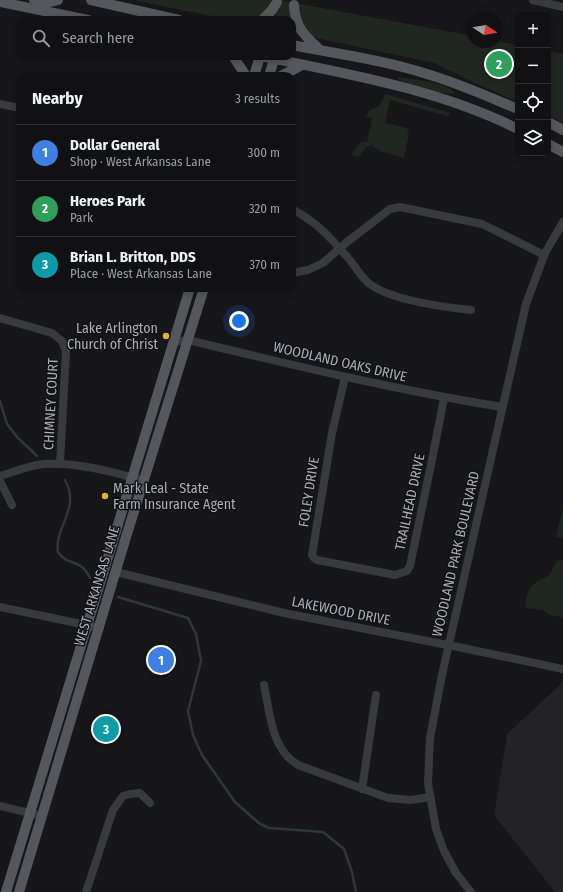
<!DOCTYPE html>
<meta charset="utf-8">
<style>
:root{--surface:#111113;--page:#1a1a1c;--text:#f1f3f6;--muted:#9c9da0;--line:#303133;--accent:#e8ab40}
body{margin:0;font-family:"Fira Sans Condensed",sans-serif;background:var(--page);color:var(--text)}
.controls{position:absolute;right:12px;top:12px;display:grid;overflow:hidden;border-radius:8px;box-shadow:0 2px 6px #0003}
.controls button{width:36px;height:36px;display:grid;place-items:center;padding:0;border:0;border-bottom:1px solid var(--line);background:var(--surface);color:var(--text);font:20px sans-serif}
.compass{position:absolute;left:467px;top:12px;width:36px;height:36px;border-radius:50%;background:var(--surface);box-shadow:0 2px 6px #0003;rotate:102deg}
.you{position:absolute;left:239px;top:321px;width:14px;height:14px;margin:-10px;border:3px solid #fff;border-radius:50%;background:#1a73e8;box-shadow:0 0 0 6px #1a73e833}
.badge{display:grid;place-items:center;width:26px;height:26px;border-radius:50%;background:var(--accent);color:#fff;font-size:13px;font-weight:700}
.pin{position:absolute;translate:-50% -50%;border:2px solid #fff;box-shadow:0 1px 4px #0006}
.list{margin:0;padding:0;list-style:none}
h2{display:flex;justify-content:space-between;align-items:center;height:52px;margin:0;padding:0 16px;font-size:17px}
h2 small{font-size:13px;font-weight:400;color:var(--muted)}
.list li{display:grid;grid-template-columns:26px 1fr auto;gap:12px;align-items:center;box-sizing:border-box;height:56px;padding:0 16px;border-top:1px solid var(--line)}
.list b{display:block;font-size:15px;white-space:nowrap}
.list p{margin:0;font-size:13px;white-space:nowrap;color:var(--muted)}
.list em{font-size:13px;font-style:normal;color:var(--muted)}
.icon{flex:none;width:22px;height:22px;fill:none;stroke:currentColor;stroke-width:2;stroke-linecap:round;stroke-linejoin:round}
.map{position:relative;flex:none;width:563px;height:892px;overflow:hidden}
.search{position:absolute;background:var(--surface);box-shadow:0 2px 6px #0003;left:16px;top:16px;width:280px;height:44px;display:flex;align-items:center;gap:10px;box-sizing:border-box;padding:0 14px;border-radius:12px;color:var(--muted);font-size:15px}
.panel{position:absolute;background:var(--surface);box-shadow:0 2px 6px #0003;left:16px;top:72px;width:280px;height:220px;border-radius:12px}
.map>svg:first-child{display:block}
</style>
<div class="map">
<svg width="563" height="892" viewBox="0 0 563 892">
<rect width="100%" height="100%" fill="#171719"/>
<!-- built -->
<path fill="#232326" d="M 562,683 L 563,683 L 563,892 L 555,892 L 494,815 L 507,734 Z"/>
<!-- green -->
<path fill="#202720" d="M 134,0 L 279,0 L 473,36 L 473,42 L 497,42 L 497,41 L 518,45 L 518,102 L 475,83 L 435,63 L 292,33 L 292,20 L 230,20 Z
M 548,51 L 563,54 L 563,123 L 548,115 Z
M 398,77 C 411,79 449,83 455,93 C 448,97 409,83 398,80 L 397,79 Z
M 385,94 L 451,113 L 447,116 L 390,100 L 385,123 L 408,128 L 407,132 L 409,133 L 404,158 C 393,154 379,153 372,145 L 366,147 L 359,157 L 351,155 L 361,142 L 367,142 L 372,118 L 366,116 L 366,115 L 370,110 L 379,106 Z
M 563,507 L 563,538 L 556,537 Z
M 560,560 L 563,561 L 563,617 L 552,616 L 543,610 L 527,608 L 525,605 C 526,595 529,586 538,581 C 542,579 546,578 549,575 C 554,569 552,565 560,560 Z"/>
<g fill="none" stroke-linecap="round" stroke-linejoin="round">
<!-- stream -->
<path stroke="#2e373d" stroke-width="2.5" d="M 0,401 L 7,424 L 17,437 L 37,456
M 65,480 C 81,509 54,527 58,552 C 68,567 80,557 90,578
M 118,597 L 188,618 L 196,634 L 201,661 L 188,711 L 193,735 L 202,755 L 235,802 L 260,824 L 269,828 L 323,832 L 344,849 L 352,872 L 356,892"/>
<!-- minor -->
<path stroke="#393a3e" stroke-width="8" d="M 533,0 L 563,7
M 0,104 L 20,108
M 292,209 C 318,223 330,237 349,259 C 356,267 362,279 371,285 C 394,301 443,307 471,310
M 292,273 L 308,270 L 323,263 L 347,242 L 390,209 L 400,207 L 482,224 L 544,255
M 0,318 L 52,333 L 62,341 L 66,351 L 60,464
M 173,342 L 188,340 C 292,365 396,390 502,407
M 345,377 L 332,433 L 312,555 L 314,558 L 317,560 L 395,575 L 407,571 L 410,566 L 433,455 L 444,398
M 0,476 C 14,472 30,465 44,464 C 74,462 115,472 144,481
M 0,481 L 12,505
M 116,572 L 284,613 L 463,648 L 563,669
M 0,607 L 100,628
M 264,685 C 270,713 271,749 298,765 L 388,798 L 411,800 L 430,797
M 362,789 L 376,695
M 0,806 L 42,816
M 86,892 L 113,810 L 123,796 L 130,794 L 140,793 L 150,803
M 471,892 L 456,873 L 444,851 L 436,829 L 428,783 L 430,738 L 442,675 L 526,304 L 545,253 L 563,222"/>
<!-- major -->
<path stroke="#55575d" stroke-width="10" d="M 34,0 L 49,2 L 58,0
M 91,0 L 179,20
M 0,2 L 88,20
M 294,5 C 295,28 305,36 320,50
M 262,20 L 272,10 L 277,2
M 292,45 C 338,54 385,60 430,75 C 460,84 489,97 518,109
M 233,56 L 246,76
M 261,56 C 348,74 438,89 518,129
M 254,76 L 260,56
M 269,76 L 275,56
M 281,76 L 302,65
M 548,122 L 563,130
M 548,144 L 563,152
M 6,892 L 190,288
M 19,892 L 126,537 L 204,288"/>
</g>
<!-- markers -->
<g fill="#e8ab40" stroke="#121214" stroke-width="1.5">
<circle cx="166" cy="336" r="4"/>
<circle cx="105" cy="496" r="4"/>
</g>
<g text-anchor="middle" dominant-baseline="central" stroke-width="3" stroke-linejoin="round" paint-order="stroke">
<!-- poi labels -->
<g font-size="14" fill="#aaafb8" stroke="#121214" text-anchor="end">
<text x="158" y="328">Lake Arlington<tspan x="158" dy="16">Church of Christ</tspan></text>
<text x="113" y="488" text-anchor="start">Mark Leal - State<tspan x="113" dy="16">Farm Insurance Agent</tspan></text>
</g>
<!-- street labels -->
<g font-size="14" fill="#aaafb8" stroke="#121214">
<text transform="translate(340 362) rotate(13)">WOODLAND OAKS DRIVE</text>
<text transform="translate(51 404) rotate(-87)">CHIMNEY COURT</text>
<text transform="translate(309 492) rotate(-81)">FOLEY DRIVE</text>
<text transform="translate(410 502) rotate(-78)">TRAILHEAD DRIVE</text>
<text transform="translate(456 554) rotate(-77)">WOODLAND PARK BOULEVARD</text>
<text transform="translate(97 586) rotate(-73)">WEST ARKANSAS LANE</text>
<text transform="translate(341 611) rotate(11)">LAKEWOOD DRIVE</text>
</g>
</g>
</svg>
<div class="controls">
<button>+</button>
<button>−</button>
<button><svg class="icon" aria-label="locate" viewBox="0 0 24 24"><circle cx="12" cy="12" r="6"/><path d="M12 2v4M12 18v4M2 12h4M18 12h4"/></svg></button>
<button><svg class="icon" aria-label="layers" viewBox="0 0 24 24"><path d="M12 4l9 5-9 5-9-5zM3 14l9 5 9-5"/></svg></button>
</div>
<svg class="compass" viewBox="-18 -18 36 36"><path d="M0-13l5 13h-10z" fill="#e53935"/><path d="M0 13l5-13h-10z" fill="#9c9da0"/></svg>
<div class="you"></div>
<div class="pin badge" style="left:161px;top:660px;background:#3f7fe0">1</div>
<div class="pin badge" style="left:499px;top:64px;background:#2e9e5b">2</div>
<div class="pin badge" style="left:106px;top:729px;background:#0f9aa8">3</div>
<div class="search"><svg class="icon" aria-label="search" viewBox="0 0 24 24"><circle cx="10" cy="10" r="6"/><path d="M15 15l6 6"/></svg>Search here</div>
<section class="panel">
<h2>Nearby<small>3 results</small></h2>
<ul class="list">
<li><span class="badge" style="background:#3f7fe0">1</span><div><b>Dollar General</b><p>Shop · West Arkansas Lane</p></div><em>300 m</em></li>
<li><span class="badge" style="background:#2e9e5b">2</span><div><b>Heroes Park</b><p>Park</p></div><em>320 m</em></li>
<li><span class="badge" style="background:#0f9aa8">3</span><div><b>Brian L. Britton, DDS</b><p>Place · West Arkansas Lane</p></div><em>370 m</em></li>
</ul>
</section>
</div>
